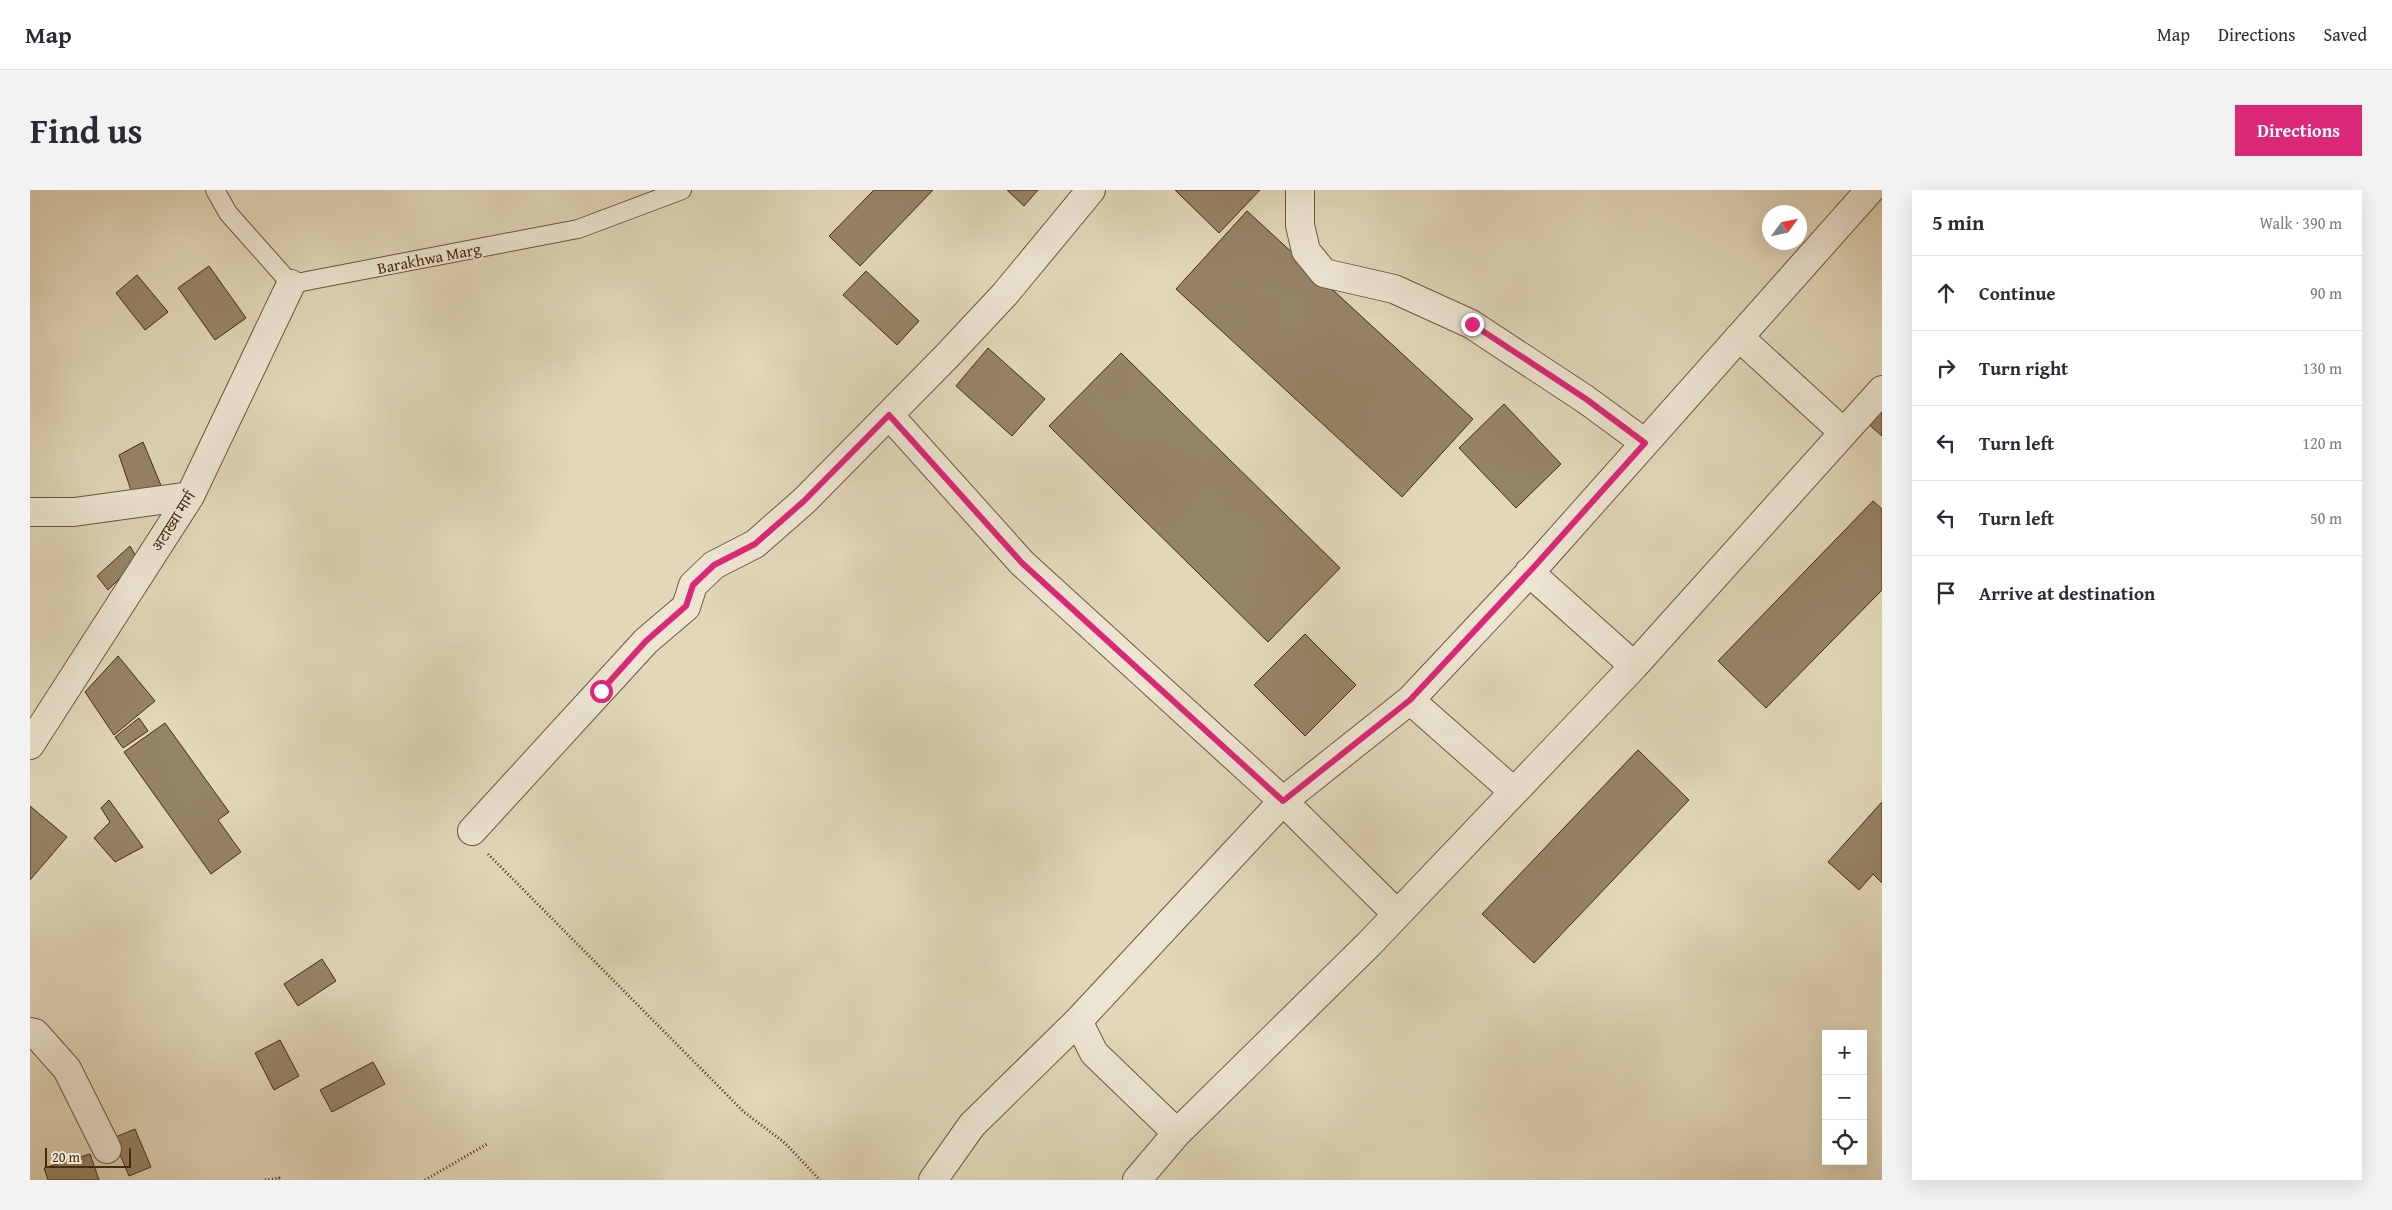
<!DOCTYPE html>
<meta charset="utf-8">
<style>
:root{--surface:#fff;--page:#f2f2f3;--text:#2b2b33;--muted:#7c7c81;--line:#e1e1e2;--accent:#db2777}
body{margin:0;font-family:"Gentium Book Plus","Noto Serif Devanagari",serif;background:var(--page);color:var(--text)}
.controls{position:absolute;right:15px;bottom:15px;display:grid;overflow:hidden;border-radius:0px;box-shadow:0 5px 20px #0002}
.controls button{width:45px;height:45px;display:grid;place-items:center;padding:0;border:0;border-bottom:1px solid var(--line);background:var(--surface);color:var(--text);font:25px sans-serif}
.compass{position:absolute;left:1732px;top:15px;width:45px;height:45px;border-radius:50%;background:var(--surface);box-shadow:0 5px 20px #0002;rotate:57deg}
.scale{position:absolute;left:15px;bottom:12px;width:86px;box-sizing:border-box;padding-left:5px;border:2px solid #452b11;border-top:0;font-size:14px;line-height:18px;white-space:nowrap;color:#452b11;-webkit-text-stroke:4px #ece5d2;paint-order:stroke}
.stop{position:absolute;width:15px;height:15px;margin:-11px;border:4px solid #db2777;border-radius:50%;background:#fff}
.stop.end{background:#db2777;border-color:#fff;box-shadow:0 1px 5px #0008}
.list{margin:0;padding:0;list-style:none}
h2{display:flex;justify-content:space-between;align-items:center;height:65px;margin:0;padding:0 20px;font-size:21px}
h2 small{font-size:16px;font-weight:400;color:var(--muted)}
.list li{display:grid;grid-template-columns:32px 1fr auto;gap:15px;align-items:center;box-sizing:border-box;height:75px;padding:0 20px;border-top:1px solid var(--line)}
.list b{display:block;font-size:19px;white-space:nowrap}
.list em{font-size:16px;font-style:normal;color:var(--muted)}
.icon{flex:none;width:28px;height:28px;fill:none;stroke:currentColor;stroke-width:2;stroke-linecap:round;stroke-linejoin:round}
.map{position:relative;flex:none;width:1852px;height:990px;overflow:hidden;border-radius:0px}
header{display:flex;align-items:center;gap:30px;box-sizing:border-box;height:70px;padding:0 25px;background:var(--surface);border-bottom:1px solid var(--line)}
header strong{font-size:24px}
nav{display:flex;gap:28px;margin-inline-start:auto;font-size:18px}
.intro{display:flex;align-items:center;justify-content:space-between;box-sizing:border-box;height:120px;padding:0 30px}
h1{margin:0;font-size:35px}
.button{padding:12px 22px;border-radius:0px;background:var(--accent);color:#fff;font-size:18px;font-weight:700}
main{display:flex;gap:30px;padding:0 30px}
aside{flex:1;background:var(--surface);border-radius:0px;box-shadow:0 5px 20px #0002}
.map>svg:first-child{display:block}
</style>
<header>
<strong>Map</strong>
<nav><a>Map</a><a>Directions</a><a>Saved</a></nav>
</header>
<div class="intro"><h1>Find us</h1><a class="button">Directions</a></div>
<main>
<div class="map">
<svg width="1852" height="990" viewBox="0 0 1852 990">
<rect width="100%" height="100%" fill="#e1d7b9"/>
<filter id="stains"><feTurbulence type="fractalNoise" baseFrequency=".004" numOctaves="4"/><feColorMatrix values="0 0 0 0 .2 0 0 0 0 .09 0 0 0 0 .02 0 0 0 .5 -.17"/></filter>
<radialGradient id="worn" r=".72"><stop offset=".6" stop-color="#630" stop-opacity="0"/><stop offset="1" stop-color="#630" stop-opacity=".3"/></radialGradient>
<!-- building -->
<path fill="#968468" stroke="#452b11" d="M 844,0 L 903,0 L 830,76 L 799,46 Z
M 977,0 L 1008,0 L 994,16 Z
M 1145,0 L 1230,0 L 1189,43 Z
M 1217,21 L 1443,229 L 1372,307 L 1146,99 Z
M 179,76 L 216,128 L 185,150 L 148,98 Z
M 836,81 L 889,131 L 867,155 L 813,105 Z
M 107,85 L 138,122 L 115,140 L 86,103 Z
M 958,158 L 1015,209 L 982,246 L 926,196 Z
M 1091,163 L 1310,378 L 1238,452 L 1019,236 Z
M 1474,214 L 1531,274 L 1486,318 L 1429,258 Z
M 1852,215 L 1852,246 L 1836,232 Z
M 113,252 L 135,305 L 105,312 L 89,265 Z
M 1843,311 L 1852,319 L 1852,400 L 1736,518 L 1688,471 Z
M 100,356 L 108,370 L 78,400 L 67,386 Z
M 1275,444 L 1326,495 L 1275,546 L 1224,495 Z
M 88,466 L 125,511 L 84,545 L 55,502 Z
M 109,528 L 118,541 L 93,558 L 85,547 Z
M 135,533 L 199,622 L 188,630 L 211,662 L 181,684 L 94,562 Z
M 1608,560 L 1659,610 L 1504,773 L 1452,724 Z
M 79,610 L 113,657 L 85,672 L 64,648 L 80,632 L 71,618 Z
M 1852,612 L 1852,693 L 1843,684 L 1829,700 L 1798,672 Z
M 0,616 L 37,647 L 0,690 Z
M 292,769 L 306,791 L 268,816 L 254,794 Z
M 250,850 L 269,886 L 244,900 L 225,863 Z
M 343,872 L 355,894 L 302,922 L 290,900 Z
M 105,939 L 121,977 L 99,986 L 83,948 Z
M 60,964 L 69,990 L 18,990 L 14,978 Z"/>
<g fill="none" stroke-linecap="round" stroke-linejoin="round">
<defs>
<path id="lane" d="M 185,0 L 198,23 L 261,94 L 548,39 L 652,0"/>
<path id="street" d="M 1270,0 L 1270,35 L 1276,61 L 1294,83 L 1364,99 L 1441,134 L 1555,209 L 1615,253
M 1709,147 L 1813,242
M 859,225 L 992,373 L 1253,611 L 1380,510 L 1503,379 L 1840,0
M 0,322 L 44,322 L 160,306
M 1499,382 L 1604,476
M 1380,510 L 1483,601
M 0,555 L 160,306 L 261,94
M 442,641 L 616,451 L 656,417 L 663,395 L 684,375 L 725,354 L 774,311 L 916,167 L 975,104 L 1061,0
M 1048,831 L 1253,611 L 1366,723
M 0,842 L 5,843 L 37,879 L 77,959
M 903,990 L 942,935 L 1048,831 L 1064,863 L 1147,943
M 1107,990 L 1147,943 L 1339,754 L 1604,476 L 1852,200"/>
</defs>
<!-- lane casing -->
<use href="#lane" stroke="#6c563b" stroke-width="20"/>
<!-- street casing -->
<use href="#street" stroke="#6c563b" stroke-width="30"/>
<!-- path -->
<path stroke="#452b11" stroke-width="3" stroke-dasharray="1 2.5" stroke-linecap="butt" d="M 458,664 L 714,922 L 755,953 L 790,990
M 235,990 L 249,988 L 250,990
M 395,990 L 457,954"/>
<!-- lane -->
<use href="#lane" stroke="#ece5d2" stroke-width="18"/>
<!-- street -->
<use href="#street" stroke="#ece5d2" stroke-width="28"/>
</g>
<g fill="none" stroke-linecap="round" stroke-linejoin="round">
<!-- route -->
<path stroke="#db2777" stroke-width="6" d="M 571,501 L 616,451 L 656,416 L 663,395 L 684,375 L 725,354 L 774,311 L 859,225 L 992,373 L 1253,611 L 1380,510 L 1503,378 L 1615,253 L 1556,209 L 1442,134"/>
</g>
<g text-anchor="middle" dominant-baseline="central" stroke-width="4" stroke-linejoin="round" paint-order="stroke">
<!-- street labels -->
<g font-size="16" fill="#452b11" stroke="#ece5d2">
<text transform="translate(399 68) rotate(-11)">Barakhwa Marg</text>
<text transform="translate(143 331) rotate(-58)">अटाख्वा मार्ग</text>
</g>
</g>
<rect width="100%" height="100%" filter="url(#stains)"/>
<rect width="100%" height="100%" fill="url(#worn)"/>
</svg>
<div class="controls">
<button>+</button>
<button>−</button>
<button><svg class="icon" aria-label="locate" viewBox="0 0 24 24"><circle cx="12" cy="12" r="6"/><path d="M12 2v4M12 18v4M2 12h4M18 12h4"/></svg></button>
</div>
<svg class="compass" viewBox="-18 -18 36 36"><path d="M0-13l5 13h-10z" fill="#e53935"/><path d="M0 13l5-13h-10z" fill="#7c7c81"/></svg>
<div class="scale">20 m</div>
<div class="stop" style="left:571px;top:501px"></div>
<div class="stop end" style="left:1442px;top:134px"></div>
</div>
<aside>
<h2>5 min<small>Walk · 390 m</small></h2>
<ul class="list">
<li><svg class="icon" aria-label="ahead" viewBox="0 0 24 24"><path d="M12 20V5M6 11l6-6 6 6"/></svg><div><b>Continue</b></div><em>90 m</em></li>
<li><svg class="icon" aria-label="right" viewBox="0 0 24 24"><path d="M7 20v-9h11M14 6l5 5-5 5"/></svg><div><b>Turn right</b></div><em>130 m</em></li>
<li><svg class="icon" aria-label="left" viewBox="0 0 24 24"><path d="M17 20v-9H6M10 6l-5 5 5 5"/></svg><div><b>Turn left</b></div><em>120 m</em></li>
<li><svg class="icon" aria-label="left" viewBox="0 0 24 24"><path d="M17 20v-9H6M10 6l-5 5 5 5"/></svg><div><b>Turn left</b></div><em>50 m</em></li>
<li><svg class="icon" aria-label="arrive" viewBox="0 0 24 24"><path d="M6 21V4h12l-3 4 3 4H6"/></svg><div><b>Arrive at destination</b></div></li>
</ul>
</aside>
</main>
